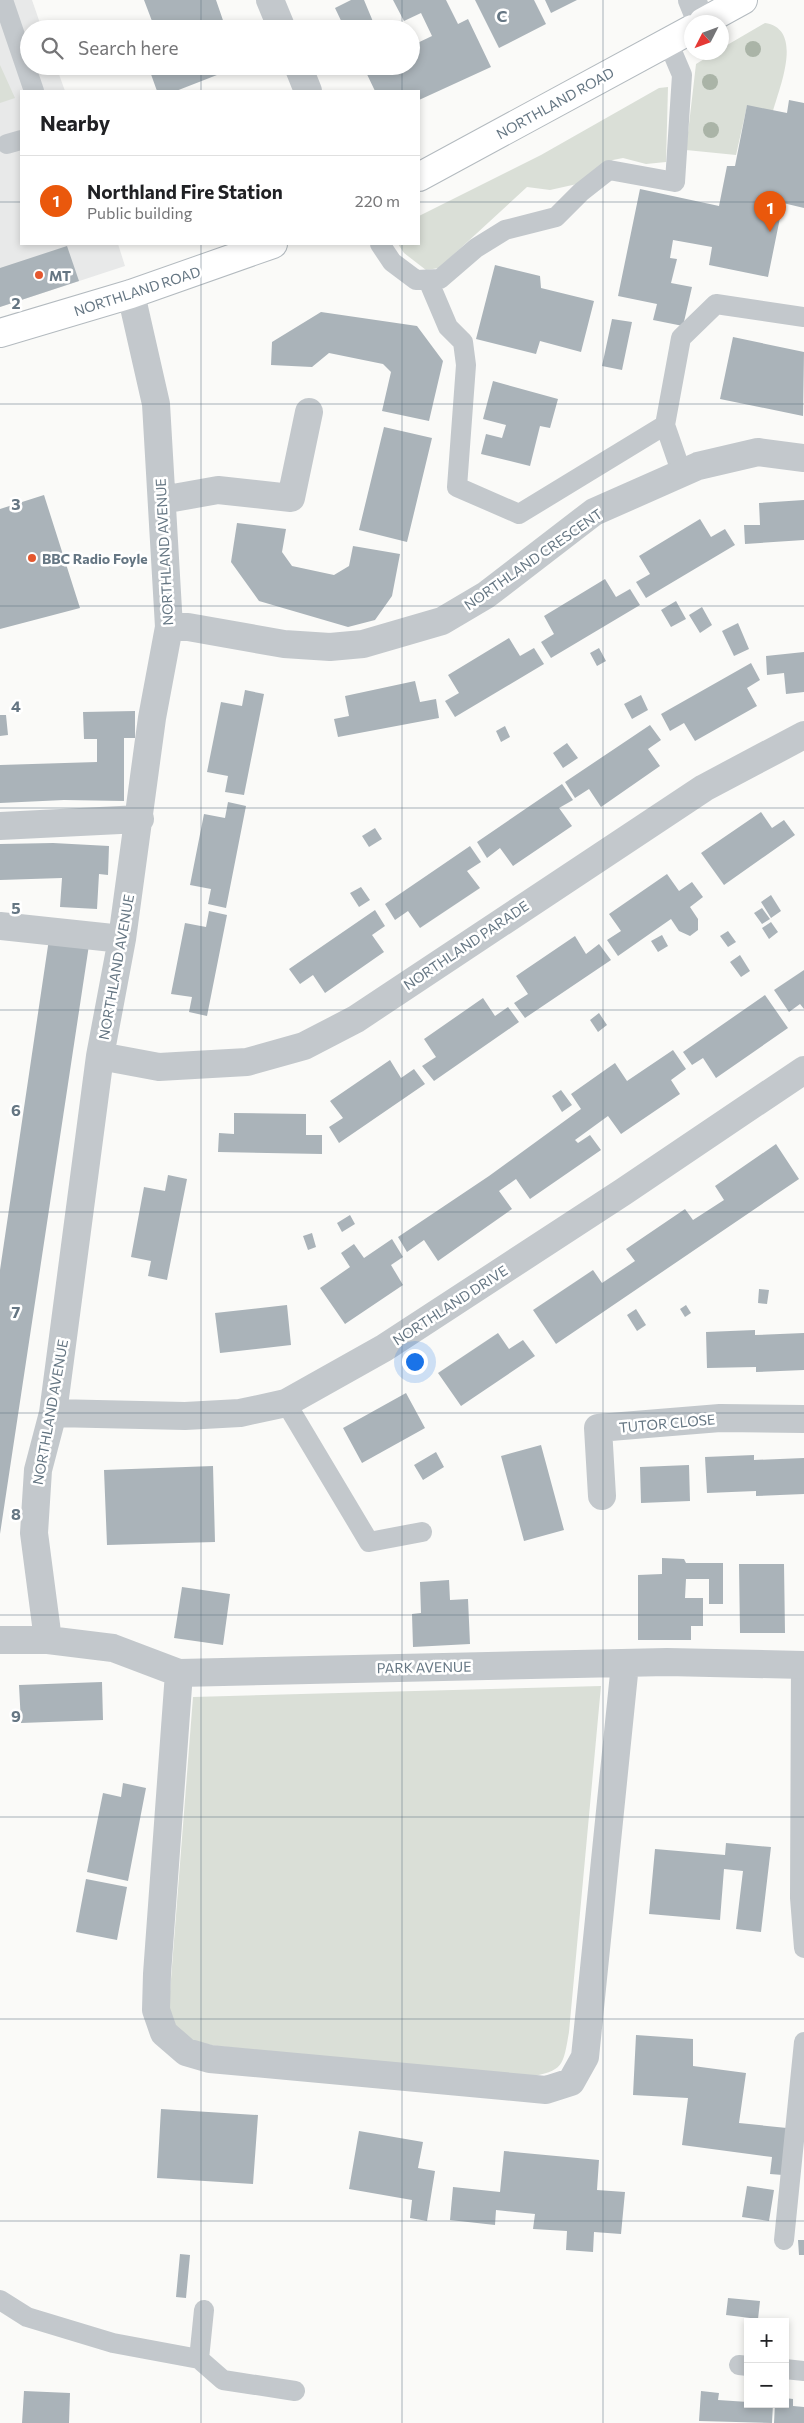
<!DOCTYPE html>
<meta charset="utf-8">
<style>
:root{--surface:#fff;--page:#f6f6f6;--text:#202124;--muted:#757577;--line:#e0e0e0;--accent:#ea580c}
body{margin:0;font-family:Commissioner,sans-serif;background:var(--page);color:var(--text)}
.controls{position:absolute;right:15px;bottom:15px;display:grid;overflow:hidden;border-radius:0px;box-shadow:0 2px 8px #0003}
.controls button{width:45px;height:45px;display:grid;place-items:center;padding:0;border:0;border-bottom:1px solid var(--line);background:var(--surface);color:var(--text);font:25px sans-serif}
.compass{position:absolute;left:684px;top:15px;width:45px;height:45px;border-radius:50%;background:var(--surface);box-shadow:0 2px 8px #0003;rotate:228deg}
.you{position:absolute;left:414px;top:1361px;width:18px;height:18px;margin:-12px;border:4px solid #fff;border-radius:50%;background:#1a73e8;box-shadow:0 0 0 8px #1a73e833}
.badge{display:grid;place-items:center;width:32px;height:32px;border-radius:50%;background:var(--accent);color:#fff;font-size:16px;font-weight:700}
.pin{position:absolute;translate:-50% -41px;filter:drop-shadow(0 1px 2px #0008)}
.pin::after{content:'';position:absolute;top:26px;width:18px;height:15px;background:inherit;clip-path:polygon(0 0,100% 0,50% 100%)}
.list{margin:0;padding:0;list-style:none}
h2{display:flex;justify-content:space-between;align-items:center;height:65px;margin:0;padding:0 20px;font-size:21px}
h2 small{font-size:16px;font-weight:400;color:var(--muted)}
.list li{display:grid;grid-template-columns:32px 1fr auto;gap:15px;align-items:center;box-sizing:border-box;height:90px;padding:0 20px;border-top:1px solid var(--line)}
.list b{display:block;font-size:19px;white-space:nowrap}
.list p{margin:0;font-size:16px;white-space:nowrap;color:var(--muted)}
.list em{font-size:16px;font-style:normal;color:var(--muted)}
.icon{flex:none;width:28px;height:28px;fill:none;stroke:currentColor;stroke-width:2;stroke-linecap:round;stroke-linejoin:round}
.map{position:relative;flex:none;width:804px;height:2423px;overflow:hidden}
.search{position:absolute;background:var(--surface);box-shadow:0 2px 8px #0003;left:20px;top:20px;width:400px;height:55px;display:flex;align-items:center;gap:12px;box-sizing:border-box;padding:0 18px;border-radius:28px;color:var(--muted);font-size:19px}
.panel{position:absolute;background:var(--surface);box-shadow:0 2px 8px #0003;left:20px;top:90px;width:400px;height:155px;border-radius:0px}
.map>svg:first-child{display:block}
</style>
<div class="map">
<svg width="804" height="2423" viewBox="0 0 804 2423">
<rect width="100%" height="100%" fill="#fafaf8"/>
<!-- built -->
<path fill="#e8e9e9" d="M 0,0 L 32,0 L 42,29 L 29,29 L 29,66 L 56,66 L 65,91 L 21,91 L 21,244 L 118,244 L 125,266 L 0,307 Z"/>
<!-- green -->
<path fill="#dadfd7" d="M 765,23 C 804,29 780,86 773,111 L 747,106 L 736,155 L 686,150 L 696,64 L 714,53 L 722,52 L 722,48 Z
M 0,65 L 15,98 L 0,103 Z
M 668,87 L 666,162 L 646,164 L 623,158 L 613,160 L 577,184 L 550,190 L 527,187 L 439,268 L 426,270 L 404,253 L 398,244 L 419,244 L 419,216 L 541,155 L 659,88 Z
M 601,1686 L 569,2032 C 563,2066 564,2071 528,2077 L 217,2046 C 199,2043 174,2037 170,2016 C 168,2009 170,1999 170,1992 L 193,1697 Z"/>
<!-- building -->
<path fill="#aab3b9" d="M 144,0 L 216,0 L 226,29 L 155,29 Z
M 351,0 L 364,0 L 374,24 L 380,21 L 384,29 L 345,29 L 335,8 Z
M 393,0 L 446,0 L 458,24 L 468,19 L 491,67 L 419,100 L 419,91 L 375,91 L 363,66 L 411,66 L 411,46 L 432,36 L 421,13 L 404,21 Z
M 475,0 L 534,0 L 546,24 L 499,48 Z
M 545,0 L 577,0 L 551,13 Z
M 148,66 L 240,66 L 176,91 L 157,91 Z
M 789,100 L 804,103 L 804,208 L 783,203 L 768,277 L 709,265 L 712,247 L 673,240 L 670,258 L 677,259 L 671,283 L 692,287 L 683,326 L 653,320 L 657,304 L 618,296 L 640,189 L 719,206 L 727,166 L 735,166 L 747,105 L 787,113 Z
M 67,246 L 79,281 L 0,307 L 0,268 Z
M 495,265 L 540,276 L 541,288 L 594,301 L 581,352 L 540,341 L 536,354 L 476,339 Z
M 321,312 L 417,326 L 443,361 L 429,421 L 382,411 L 391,372 L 383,364 L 329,353 L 312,367 L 271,365 L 272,342 Z
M 612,319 L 632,322 L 622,370 L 602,366 Z
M 733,337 L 804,352 L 803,416 L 720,399 Z
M 493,381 L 558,399 L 550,428 L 540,426 L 530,466 L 481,454 L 486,434 L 502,438 L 506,425 L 483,419 Z
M 384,427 L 432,438 L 407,542 L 359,530 Z
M 44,495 L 80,608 L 0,629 L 0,509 Z
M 804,500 L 804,540 L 745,544 L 744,525 L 760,525 L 759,503 Z
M 700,519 L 711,537 L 725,529 L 735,545 L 646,598 L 636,582 L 650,574 L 639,556 Z
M 237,523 L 286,529 L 282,552 L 292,566 L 334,575 L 349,566 L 353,546 L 400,554 L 392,596 L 375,620 L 348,627 L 259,601 L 231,562 Z
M 605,579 L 616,597 L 630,589 L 640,605 L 551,658 L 541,642 L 554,634 L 544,616 Z
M 676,601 L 686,619 L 671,627 L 661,610 Z
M 702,607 L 712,625 L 700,633 L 689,615 Z
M 738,623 L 749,649 L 734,656 L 722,631 Z
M 509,638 L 520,656 L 534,648 L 544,664 L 455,717 L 445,701 L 459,693 L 448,675 Z
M 599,648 L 606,661 L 597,666 L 590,653 Z
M 804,652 L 804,692 L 786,694 L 784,673 L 767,675 L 766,656 Z
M 751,663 L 760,680 L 747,688 L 757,706 L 695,741 L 684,723 L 670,731 L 661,714 Z
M 415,681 L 420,702 L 436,699 L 439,718 L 338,737 L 334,719 L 349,716 L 345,696 Z
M 245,690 L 264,694 L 244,795 L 225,792 L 228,776 L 207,772 L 221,702 L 242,706 Z
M 641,695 L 648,710 L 632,719 L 624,704 Z
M 135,711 L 135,738 L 124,738 L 124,801 L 64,800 L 0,803 L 0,765 L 97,762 L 97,739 L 84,739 L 83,712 Z
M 0,715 L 6,715 L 8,735 L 0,736 Z
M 650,725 L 661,740 L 648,749 L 660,766 L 601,807 L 589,789 L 575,798 L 565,782 Z
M 505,726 L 510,737 L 501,742 L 496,731 Z
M 567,743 L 578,758 L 563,768 L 553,753 Z
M 562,784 L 573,800 L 559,808 L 572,826 L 513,866 L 500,848 L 487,858 L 477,842 Z
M 228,802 L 246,806 L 226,908 L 208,904 L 211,889 L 190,885 L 204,814 L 225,818 Z
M 761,812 L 772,828 L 784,820 L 795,835 L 724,885 L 701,853 Z
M 375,828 L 382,839 L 369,847 L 362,836 Z
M 53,843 L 109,846 L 108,875 L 99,874 L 97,909 L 60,907 L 62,878 L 0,880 L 0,844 Z
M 470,846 L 481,862 L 467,871 L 480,888 L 420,928 L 408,911 L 395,920 L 385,904 Z
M 667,874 L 679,891 L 692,882 L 703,897 L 690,907 L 698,919 L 698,930 L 690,936 L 679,931 L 671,919 L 618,956 L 607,940 L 621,931 L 609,914 Z
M 361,887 L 370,900 L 359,907 L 350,893 Z
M 771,895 L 781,911 L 771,918 L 761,902 Z
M 762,908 L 770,919 L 762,924 L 754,913 Z
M 375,910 L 385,926 L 372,935 L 384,952 L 325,993 L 313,975 L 300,984 L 289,969 Z
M 209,911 L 227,915 L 207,1016 L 189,1012 L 192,997 L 171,994 L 185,923 L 206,927 Z
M 771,922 L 778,932 L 769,939 L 762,928 Z
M 728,931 L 736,942 L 728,947 L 720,936 Z
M 662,935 L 668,946 L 658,952 L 651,941 Z
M 575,936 L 586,954 L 599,944 L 611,960 L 525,1018 L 514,1003 L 528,994 L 516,976 Z
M 49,939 L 89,945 L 0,1534 L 0,1270 Z
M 740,955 L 750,971 L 741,977 L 730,962 Z
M 804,970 L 804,1009 L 800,1004 L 789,1012 L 774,990 Z
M 765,995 L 788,1028 L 716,1078 L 703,1058 L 692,1065 L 683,1052 Z
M 483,998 L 495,1016 L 508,1007 L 519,1022 L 434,1081 L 422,1066 L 436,1057 L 424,1039 Z
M 599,1013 L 607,1025 L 598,1032 L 590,1020 Z
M 673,1050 L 686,1069 L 671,1080 L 680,1094 L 621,1134 L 608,1116 L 575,1140 L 578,1143 L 590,1135 L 601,1150 L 530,1199 L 516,1179 L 499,1191 L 512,1209 L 438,1261 L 424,1240 L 407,1252 L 398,1237 L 489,1176 L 581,1109 L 571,1094 L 615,1063 L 627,1081 Z
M 390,1060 L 401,1078 L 414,1069 L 425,1084 L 339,1143 L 329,1127 L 343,1118 L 330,1101 Z
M 561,1090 L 572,1105 L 562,1112 L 552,1096 Z
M 234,1113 L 306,1114 L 306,1135 L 322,1135 L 322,1154 L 218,1152 L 219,1133 L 234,1134 Z
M 776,1144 L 799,1179 L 556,1344 L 533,1310 L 593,1270 L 602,1283 L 635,1261 L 626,1249 L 685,1209 L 693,1220 L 724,1200 L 715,1186 Z
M 168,1175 L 187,1179 L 167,1280 L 148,1276 L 151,1261 L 131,1257 L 144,1187 L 165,1191 Z
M 350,1215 L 355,1224 L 342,1232 L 337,1223 Z
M 312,1233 L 316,1247 L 308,1250 L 303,1236 Z
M 392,1239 L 403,1257 L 391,1265 L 403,1285 L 345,1324 L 320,1288 L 350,1267 L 341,1253 L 354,1244 L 364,1258 Z
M 759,1289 L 769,1290 L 767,1304 L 758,1303 Z
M 287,1305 L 291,1345 L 220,1353 L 215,1313 Z
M 686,1305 L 691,1313 L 685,1317 L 680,1309 Z
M 636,1309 L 646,1325 L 637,1331 L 627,1315 Z
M 755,1330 L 755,1335 L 804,1333 L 804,1370 L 756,1372 L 756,1367 L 707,1368 L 706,1332 Z
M 498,1333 L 509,1349 L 523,1340 L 535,1356 L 461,1406 L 438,1373 Z
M 406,1393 L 425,1428 L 362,1463 L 343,1428 Z
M 541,1445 L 564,1530 L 524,1541 L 501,1456 Z
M 436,1452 L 444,1467 L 423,1480 L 414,1465 Z
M 754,1455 L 754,1460 L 804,1458 L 804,1494 L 756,1496 L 756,1491 L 707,1493 L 705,1457 Z
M 689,1465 L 690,1501 L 641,1503 L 640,1467 Z
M 213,1466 L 215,1542 L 107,1545 L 104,1470 Z
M 662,1558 L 684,1559 L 686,1563 L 723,1563 L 723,1604 L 709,1604 L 709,1579 L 686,1579 L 685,1598 L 703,1598 L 703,1626 L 691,1626 L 691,1640 L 638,1640 L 638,1575 L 662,1574 Z
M 739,1564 L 784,1564 L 785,1633 L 740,1633 Z
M 449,1580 L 450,1600 L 468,1599 L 470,1644 L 413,1647 L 412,1614 L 421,1613 L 420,1582 Z
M 182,1587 L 230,1594 L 223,1645 L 174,1638 Z
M 102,1682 L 103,1720 L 21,1723 L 19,1685 Z
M 123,1783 L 146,1788 L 128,1881 L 87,1872 L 103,1793 L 121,1797 Z
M 726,1843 L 771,1847 L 761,1932 L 736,1929 L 743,1871 L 724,1869 L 720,1920 L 649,1914 L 655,1849 L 725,1855 Z
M 86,1879 L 127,1887 L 117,1940 L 76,1932 Z
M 636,2035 L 693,2039 L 693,2066 L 746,2073 L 739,2123 L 787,2128 L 783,2175 L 770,2174 L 772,2157 L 682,2145 L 688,2098 L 633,2095 Z
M 161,2109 L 258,2115 L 253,2184 L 157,2178 Z
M 359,2131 L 423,2142 L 418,2168 L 435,2171 L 427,2221 L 410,2218 L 412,2200 L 349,2189 Z
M 504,2151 L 599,2160 L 597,2190 L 625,2192 L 621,2234 L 594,2232 L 593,2252 L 566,2250 L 567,2231 L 533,2229 L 535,2214 L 496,2210 L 495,2225 L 450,2220 L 453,2187 L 500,2192 Z
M 747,2186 L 774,2190 L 769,2221 L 742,2217 Z
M 798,2240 L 804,2240 L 804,2255 L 799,2255 Z
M 180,2254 L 190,2255 L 186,2298 L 176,2297 Z
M 728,2298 L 760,2301 L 758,2319 L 726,2315 Z
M 24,2391 L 70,2393 L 69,2423 L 22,2423 Z
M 701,2391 L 719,2393 L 718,2400 L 748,2402 L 748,2404 L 773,2404 L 772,2423 L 699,2421 Z
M 785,2398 L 793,2399 L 793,2406 L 804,2407 L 804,2423 L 774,2423 L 775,2404 L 785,2404 Z"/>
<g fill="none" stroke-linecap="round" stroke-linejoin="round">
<defs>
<path id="secondary" d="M 703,22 L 743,0
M 419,177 L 692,29
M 0,333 L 131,294 L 273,244"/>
</defs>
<!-- secondary casing -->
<use href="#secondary" stroke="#b3babf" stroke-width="30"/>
<!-- lane -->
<path stroke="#c3c8cc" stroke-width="20" d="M 3,0 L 34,91
M 7,144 L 21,140
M 380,244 L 392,262 L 416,280 L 440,279 L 476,248 L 505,230 L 556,217 L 581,192 L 609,170 L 675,182 L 682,75 L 668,42
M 428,280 L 448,327 L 463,342 L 466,365 L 457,487 L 519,514 L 665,425
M 682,474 L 665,425 L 681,338 L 716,304 L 804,317
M 286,1403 L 369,1542 L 422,1532
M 801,1665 L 800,1898 L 804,1948
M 784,2240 L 804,2042
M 0,2300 L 27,2317 L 113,2343 L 199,2359 L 223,2380 L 295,2391
M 199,2359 L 204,2310
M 739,2365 L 748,2366
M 785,2369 L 804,2371"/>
<!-- street -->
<path stroke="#c3c8cc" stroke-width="28" d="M 270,0 L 282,29
M 692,0 L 701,22
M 298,66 L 308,91
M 162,500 L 218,490 L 291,498 L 309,412
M 169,627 L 188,627 L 284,644 L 330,647 L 363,644 L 442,621 L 486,595 L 594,512 L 698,466 L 758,452 L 804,458
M 0,826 L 140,819
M 0,926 L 122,939
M 100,1056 L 159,1067 L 247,1062 L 304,1046 L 356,1019 L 704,788 L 804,735
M 53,1413 L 185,1416 L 240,1413 L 286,1403 L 384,1348 L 623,1192 L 804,1070
M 602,1496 L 598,1428 L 720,1418 L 804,1419
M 0,1640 L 48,1640 L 113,1648 L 179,1673 L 667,1662 L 804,1665
M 48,1640 L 34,1533 L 38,1470 L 53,1413 L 100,1056 L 122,939 L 152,718 L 169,627 L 156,404 L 131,294
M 179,1673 L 157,1974 L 156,2010 L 164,2033 L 186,2052 L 210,2059 L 546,2090 L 571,2082 L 585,2057 L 625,1664"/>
<!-- secondary -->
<use href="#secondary" stroke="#fff" stroke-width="28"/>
</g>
<!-- trees -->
<g fill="#aab4a7">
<circle cx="753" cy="49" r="8"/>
<circle cx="710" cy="82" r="8"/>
<circle cx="711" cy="130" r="8"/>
</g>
<!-- grid -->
<path fill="none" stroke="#657683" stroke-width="1" stroke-opacity="0.55" d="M 201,0 L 201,29M 402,0 L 402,29M 603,0 L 603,2423M 201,66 L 201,91M 402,66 L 402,91M 0,202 L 21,202M 419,202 L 804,202M 201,244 L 201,2423M 402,244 L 402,2423M 0,404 L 804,404M 0,606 L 804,606M 0,808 L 804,808M 0,1010 L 804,1010M 0,1212 L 804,1212M 0,1413 L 804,1413M 0,1615 L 804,1615M 0,1817 L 804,1817M 0,2019 L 804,2019M 0,2221 L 804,2221"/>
<!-- markers -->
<g fill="#e4572e" stroke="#fff" stroke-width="2">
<circle cx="39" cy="275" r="5"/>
<circle cx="32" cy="558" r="5"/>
</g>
<g text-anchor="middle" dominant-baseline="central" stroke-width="5" stroke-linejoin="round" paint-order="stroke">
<!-- street labels -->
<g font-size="14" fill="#657683" stroke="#fff">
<text transform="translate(555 103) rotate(-29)">NORTHLAND ROAD</text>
<text transform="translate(137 291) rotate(-18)">NORTHLAND ROAD</text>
<text transform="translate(164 552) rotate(-93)">NORTHLAND AVENUE</text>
<text transform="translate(533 559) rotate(-35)">NORTHLAND CRESCENT</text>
<text transform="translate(466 945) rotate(-34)">NORTHLAND PARADE</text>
<text transform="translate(116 967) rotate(-80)">NORTHLAND AVENUE</text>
<text transform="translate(450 1305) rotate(-33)">NORTHLAND DRIVE</text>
<text transform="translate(50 1412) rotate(-80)">NORTHLAND AVENUE</text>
<text transform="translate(667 1423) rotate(-5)">TUTOR CLOSE</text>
<text transform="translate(424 1667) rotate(-1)">PARK AVENUE</text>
</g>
<!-- poi labels -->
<g font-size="14" font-weight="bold" fill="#657683" stroke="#fff" text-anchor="start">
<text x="49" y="275">MT</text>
<text x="42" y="558">BBC Radio Foyle</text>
</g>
</g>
<g font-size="16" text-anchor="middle" font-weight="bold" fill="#657683" stroke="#fff" stroke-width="5" stroke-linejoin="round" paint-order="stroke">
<text x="502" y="22">C</text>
<text x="16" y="309">2</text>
<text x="16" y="510">3</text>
<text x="16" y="712">4</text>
<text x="16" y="914">5</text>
<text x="16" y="1116">6</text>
<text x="16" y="1318">7</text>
<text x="16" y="1520">8</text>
<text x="16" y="1722">9</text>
</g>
</svg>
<div class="controls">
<button>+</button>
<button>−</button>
</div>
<svg class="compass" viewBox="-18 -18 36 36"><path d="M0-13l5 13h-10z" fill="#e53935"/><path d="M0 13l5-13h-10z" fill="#757577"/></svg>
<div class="you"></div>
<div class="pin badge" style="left:770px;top:232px">1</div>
<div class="search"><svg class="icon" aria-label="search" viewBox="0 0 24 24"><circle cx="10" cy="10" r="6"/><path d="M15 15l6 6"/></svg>Search here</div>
<section class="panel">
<h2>Nearby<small></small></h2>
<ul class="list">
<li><span class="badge">1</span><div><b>Northland Fire Station</b><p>Public building</p></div><em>220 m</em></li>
</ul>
</section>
</div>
